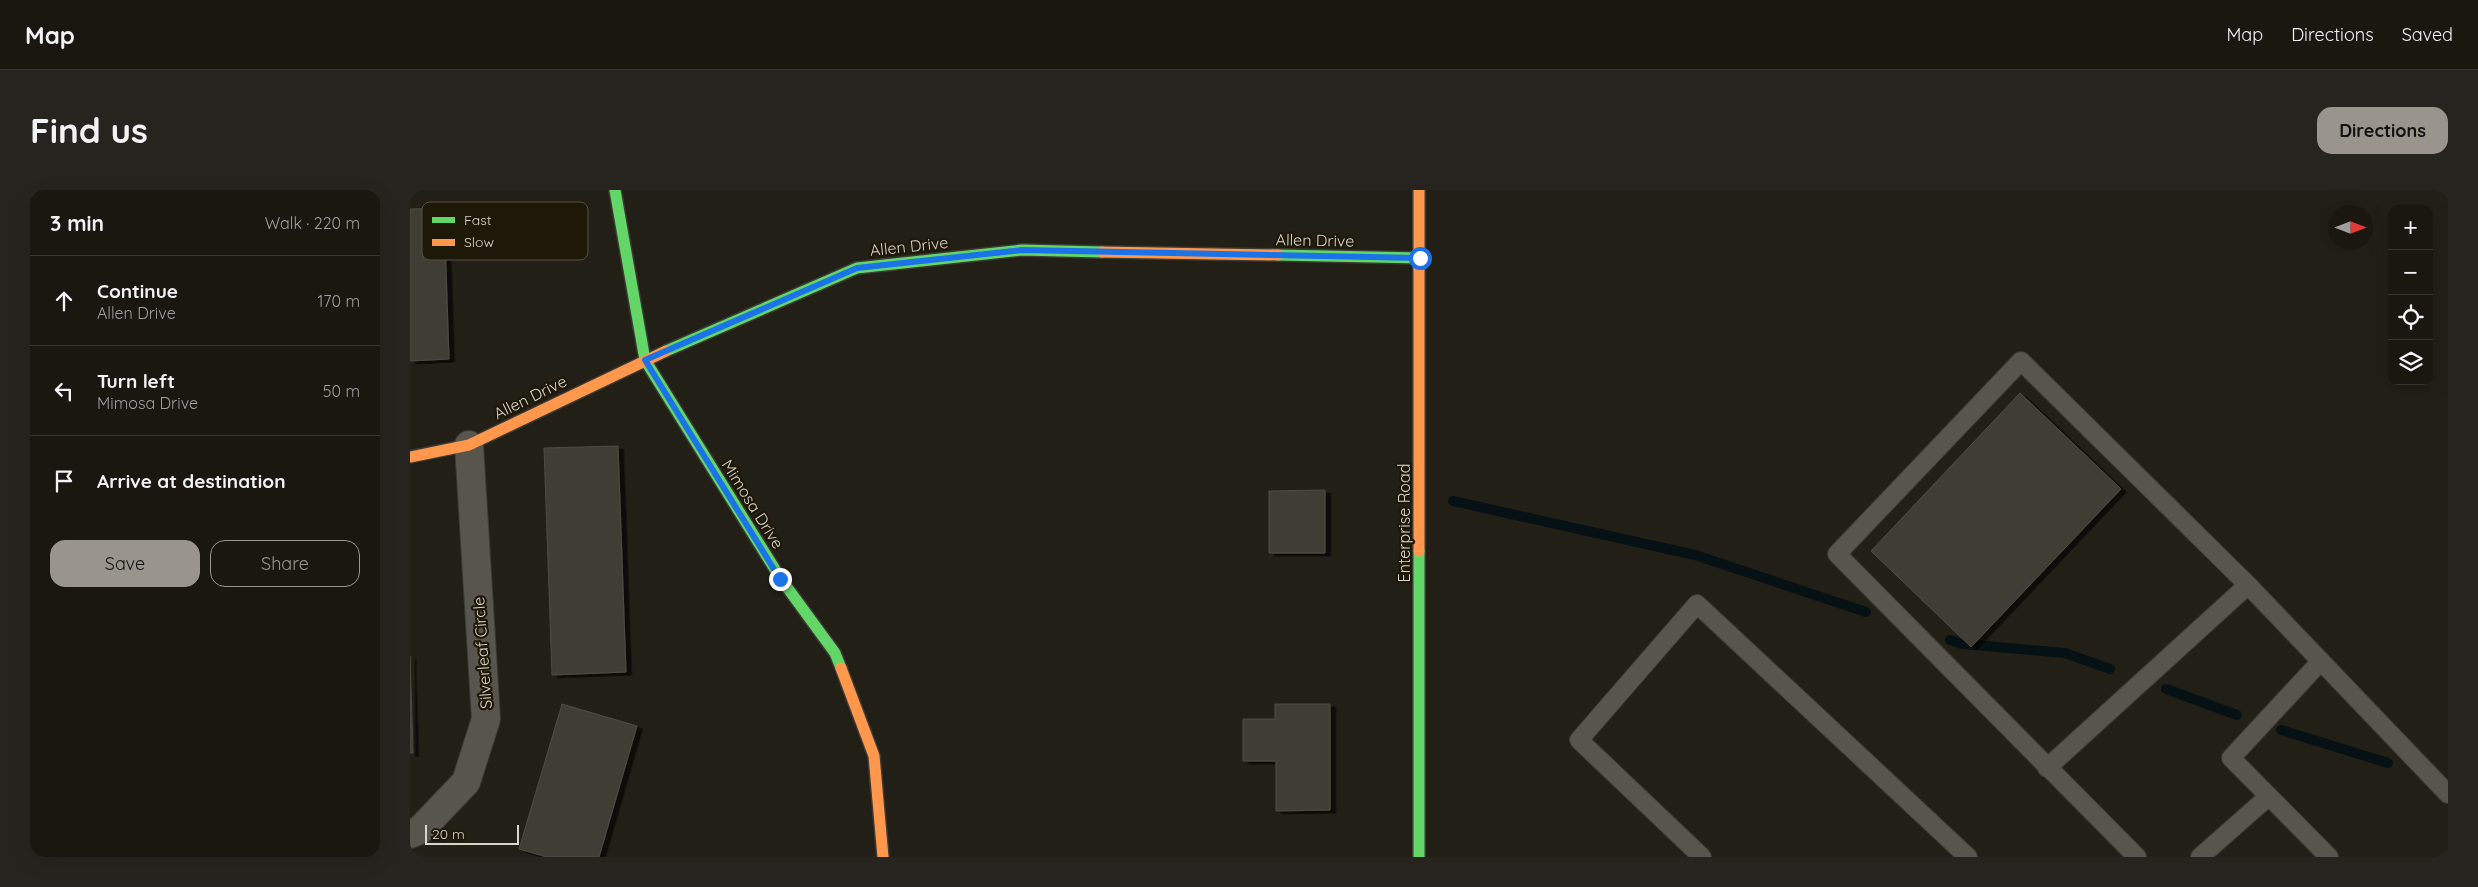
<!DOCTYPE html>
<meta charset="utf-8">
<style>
:root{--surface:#1a1711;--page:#27241f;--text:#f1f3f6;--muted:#9f9f9f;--line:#383631;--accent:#99958c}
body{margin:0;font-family:Quicksand,sans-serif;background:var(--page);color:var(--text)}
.controls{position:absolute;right:15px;top:15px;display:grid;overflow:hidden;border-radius:10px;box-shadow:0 5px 20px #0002}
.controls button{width:45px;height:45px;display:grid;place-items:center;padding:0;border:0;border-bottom:1px solid var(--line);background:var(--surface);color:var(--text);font:25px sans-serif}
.compass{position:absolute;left:1918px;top:15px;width:45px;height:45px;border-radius:50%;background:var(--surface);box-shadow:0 5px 20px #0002;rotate:90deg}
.scale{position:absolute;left:15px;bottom:12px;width:94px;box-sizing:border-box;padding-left:5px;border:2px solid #d9d5cb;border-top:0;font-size:14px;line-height:18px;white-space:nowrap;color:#d9d5cb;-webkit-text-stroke:4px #1e1808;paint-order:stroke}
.stop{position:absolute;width:15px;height:15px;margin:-11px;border:4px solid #1a73e8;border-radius:50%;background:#fff}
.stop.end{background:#1a73e8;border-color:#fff;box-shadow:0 1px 5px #0008}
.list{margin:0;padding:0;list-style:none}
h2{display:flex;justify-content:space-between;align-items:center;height:65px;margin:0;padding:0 20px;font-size:21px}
h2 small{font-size:16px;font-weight:400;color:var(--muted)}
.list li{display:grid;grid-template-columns:32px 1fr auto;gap:15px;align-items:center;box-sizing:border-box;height:90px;padding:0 20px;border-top:1px solid var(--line)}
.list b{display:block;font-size:19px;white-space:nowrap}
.list p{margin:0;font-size:16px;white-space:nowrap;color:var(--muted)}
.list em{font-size:16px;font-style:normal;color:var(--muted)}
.actions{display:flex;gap:10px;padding:15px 20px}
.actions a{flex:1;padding:11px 0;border:1px solid var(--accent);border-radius:15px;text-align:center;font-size:18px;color:var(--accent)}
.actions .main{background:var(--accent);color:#111}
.icon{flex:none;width:28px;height:28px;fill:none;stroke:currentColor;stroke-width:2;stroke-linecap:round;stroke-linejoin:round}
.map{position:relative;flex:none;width:2038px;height:667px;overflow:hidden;border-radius:15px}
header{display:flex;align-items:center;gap:30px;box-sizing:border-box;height:70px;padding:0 25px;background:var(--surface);border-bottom:1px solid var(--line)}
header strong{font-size:24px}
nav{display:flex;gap:28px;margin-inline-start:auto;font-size:18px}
.intro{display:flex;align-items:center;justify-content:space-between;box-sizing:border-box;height:120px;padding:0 30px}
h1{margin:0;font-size:35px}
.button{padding:12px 22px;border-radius:15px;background:var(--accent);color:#111;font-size:18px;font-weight:700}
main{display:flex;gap:30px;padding:0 30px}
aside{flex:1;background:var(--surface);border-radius:15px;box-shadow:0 5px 20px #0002}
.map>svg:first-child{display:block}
</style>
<header>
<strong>Map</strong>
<nav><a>Map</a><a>Directions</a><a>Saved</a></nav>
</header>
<div class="intro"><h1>Find us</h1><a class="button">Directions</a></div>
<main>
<aside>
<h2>3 min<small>Walk · 220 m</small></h2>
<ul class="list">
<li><svg class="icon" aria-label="ahead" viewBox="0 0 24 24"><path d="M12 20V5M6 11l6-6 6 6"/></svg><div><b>Continue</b><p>Allen Drive</p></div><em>170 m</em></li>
<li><svg class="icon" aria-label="left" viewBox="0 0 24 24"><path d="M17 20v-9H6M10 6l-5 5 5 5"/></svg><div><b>Turn left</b><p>Mimosa Drive</p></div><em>50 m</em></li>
<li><svg class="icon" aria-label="arrive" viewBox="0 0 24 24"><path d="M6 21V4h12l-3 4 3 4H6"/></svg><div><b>Arrive at destination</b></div></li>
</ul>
<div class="actions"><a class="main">Save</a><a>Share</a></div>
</aside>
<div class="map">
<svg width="2038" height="667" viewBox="0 0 2038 667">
<defs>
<filter id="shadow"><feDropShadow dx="5.5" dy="3" stdDeviation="0" flood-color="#0009"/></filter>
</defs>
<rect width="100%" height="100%" fill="#221f17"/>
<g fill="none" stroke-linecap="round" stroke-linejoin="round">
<!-- stream -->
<path stroke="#051114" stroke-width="10" d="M 1043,311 L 1285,365 L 1456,422
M 1540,450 L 1552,454 L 1655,463 L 1700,479
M 1756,499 L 1827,525
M 1871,540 L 1978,573"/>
</g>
<!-- building -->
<path fill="#413e36" stroke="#4e4b44" filter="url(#shadow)" d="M 34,18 L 39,169 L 0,171 L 0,19 Z
M 1610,203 L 1711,299 L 1561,457 L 1461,361 Z
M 208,256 L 216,482 L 142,485 L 134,258 Z
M 915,300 L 915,363 L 859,363 L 859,301 Z
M 0,466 L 3,563 L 0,563 Z
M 152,514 L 227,536 L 189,667 L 137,667 L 109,659 Z
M 865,514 L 920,514 L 920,620 L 866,621 L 866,571 L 833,571 L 833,529 L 865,529 Z"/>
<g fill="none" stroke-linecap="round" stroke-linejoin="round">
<defs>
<path id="lane" d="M 1911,471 L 1821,568 L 1919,667
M 1637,578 L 1838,395
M 1292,667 L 1169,550 L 1287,414 L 1558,667
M 1727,667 L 1427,364 L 1611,171 L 1838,395 L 2038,604
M 1790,667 L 1859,606"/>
<path id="street" d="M 0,644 L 10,640 L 56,592 L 76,529 L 59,255"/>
<path id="fast" d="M 205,0 L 235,170 L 371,389 L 425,463 L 431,478
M 868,65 L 1010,68
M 256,161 L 447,78 L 612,60 L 692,62
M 1009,361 L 1009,667"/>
<path id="slow" d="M 1009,0 L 1009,361
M 692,62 L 868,65
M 0,267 L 59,255 L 256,161
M 431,478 L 464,566 L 473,667"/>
</defs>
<!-- lane casing -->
<use href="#lane" stroke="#3c3a34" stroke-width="20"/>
<!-- street casing -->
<use href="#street" stroke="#3c3a34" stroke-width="30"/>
<!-- fast casing -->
<use href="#fast" stroke="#3c3a34" stroke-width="14"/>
<!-- slow casing -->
<use href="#slow" stroke="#3c3a34" stroke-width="14"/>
<!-- lane -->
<use href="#lane" stroke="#57554e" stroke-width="18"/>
<!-- street -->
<use href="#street" stroke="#57554e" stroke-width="28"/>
<!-- fast -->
<use href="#fast" stroke="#63d668" stroke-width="11"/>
<!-- slow -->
<use href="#slow" stroke="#ff974d" stroke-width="11"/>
</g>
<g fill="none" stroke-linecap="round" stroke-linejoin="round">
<!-- route -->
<path stroke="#1a73e8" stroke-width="6" d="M 370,389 L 235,170 L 447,78 L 612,60 L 1010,68"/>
</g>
<g text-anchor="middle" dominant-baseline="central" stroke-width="4.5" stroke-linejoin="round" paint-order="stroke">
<!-- street labels -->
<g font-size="16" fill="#d9d5cb" stroke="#1e1808">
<text transform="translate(905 50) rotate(1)">Allen Drive</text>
<text transform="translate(499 56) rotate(-6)">Allen Drive</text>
<text transform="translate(120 207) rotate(-26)">Allen Drive</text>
<text transform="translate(343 314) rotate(58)">Mimosa Drive</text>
<text transform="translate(994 333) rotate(-90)">Enterprise Road</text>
<text transform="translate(72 463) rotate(-94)">Silverleaf Circle</text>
</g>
</g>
<!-- legend -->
<rect x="12" y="12" width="166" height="58" rx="8" fill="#1e1808" stroke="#565142" stroke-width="1"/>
<rect x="22" y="27" width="23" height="6" fill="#63d668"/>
<rect x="22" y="49" width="23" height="7" fill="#ff974d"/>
<g font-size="14" fill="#d9d5cb">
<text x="54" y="35">Fast</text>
<text x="54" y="57">Slow</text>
</g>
</svg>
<div class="controls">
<button>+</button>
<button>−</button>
<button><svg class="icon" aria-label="locate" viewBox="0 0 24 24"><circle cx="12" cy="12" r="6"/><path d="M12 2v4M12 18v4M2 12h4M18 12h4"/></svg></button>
<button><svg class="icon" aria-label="layers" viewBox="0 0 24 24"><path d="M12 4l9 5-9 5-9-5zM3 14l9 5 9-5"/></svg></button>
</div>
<svg class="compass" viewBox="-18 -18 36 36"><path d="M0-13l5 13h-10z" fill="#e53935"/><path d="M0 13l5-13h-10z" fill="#9f9f9f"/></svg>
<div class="scale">20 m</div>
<div class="stop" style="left:1010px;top:68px"></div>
<div class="stop end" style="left:370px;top:389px"></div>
</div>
</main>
